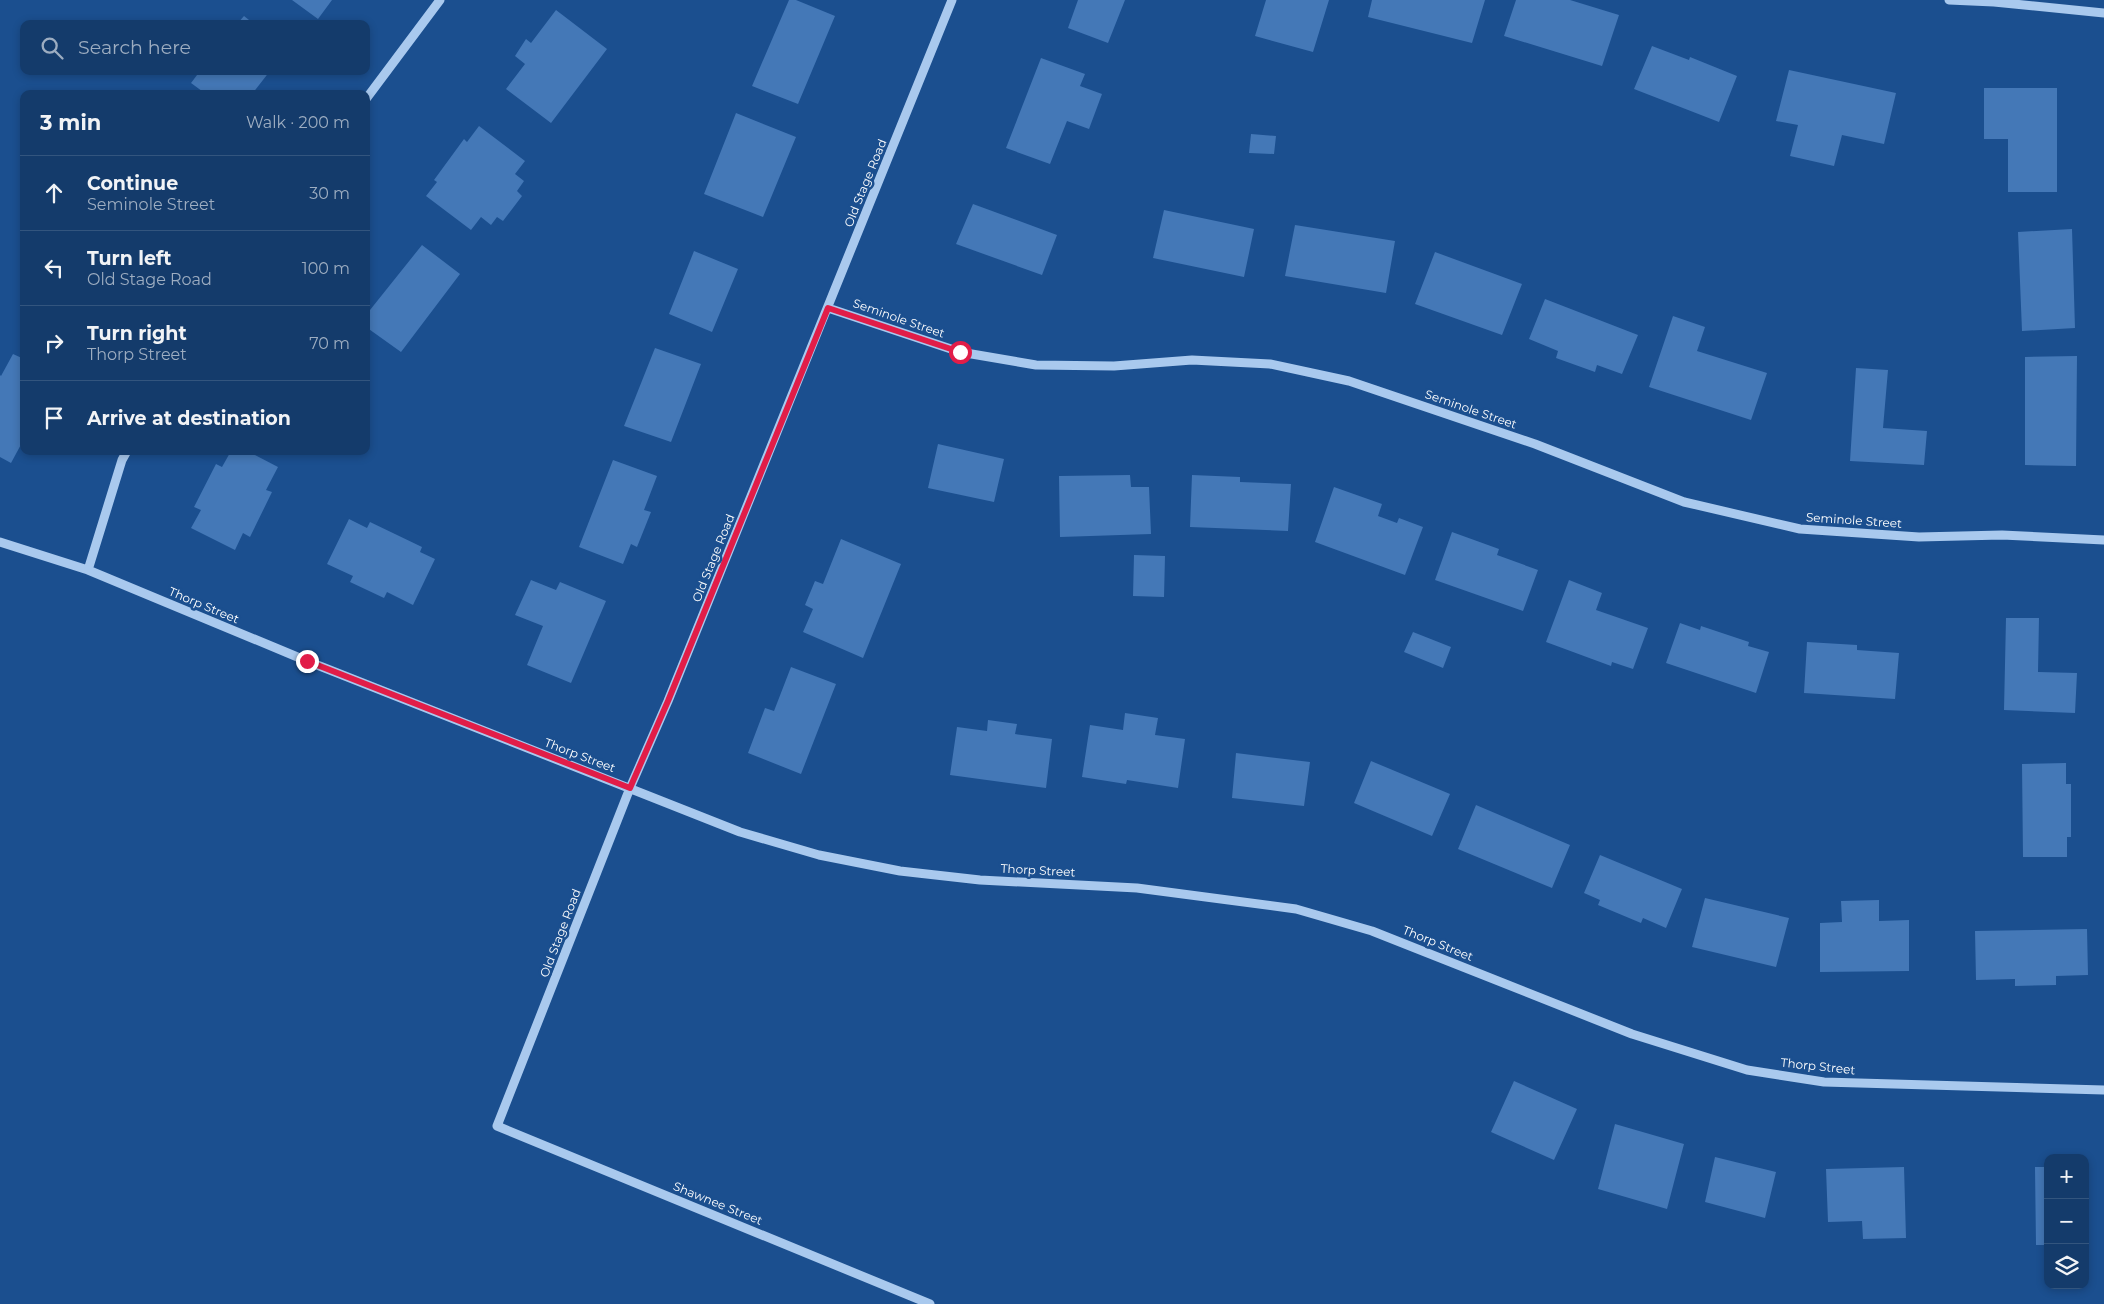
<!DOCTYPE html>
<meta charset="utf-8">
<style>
:root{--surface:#143b6b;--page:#214673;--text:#f1f3f6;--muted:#9dadc1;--line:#33557e}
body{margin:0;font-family:Montserrat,sans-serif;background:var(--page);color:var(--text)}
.controls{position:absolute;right:15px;bottom:15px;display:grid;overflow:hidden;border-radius:10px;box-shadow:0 2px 8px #0003}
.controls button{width:45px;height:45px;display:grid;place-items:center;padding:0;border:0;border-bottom:1px solid var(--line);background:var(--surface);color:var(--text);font:25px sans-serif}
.stop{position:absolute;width:15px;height:15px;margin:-11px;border:4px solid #e11d48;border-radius:50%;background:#fff}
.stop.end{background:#e11d48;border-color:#fff;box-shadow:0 1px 5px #0008}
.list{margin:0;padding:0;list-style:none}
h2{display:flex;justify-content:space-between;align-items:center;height:65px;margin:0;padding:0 20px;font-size:21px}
h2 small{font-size:16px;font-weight:400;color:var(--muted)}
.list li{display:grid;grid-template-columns:32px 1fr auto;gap:15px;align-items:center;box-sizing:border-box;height:75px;padding:0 20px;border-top:1px solid var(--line)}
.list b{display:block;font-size:19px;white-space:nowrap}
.list p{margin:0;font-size:16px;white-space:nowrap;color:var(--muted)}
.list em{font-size:16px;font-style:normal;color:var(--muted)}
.icon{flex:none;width:28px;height:28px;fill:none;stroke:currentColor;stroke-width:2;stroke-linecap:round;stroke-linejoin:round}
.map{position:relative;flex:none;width:2104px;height:1304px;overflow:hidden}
.search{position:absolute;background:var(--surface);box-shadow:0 2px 8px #0003;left:20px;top:20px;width:350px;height:55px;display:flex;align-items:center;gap:12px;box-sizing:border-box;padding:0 18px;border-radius:10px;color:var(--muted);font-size:19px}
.panel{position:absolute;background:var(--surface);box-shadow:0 2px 8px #0003;left:20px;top:90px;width:350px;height:365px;border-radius:10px}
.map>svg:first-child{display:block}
</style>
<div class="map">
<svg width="2104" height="1304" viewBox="0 0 2104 1304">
<rect width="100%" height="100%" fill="#1b4f8f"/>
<!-- building -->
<path fill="#4478b7" d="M 292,0 L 332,0 L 318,19 Z
M 789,0 L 796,0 L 835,16 L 798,104 L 752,86 Z
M 1078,0 L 1125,0 L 1108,43 L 1068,28 Z
M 1266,0 L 1329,0 L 1313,52 L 1255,36 Z
M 1372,0 L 1485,0 L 1472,43 L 1368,17 Z
M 1516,0 L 1570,0 L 1619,15 L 1602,66 L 1504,36 Z
M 556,10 L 607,49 L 551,123 L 506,89 L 525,64 L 515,56 L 526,39 L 531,43 Z
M 244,16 L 254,24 L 237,24 Z
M 1652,46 L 1689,60 L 1690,57 L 1737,76 L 1719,122 L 1634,89 Z
M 1041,58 L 1085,74 L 1080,86 L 1102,94 L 1089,129 L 1067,121 L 1050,164 L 1006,148 Z
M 1789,70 L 1896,93 L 1884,144 L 1842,135 L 1834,166 L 1790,156 L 1798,125 L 1776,121 Z
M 200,71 L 270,71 L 252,94 L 206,94 L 191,83 Z
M 1984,88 L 2057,88 L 2057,192 L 2008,192 L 2008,139 L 1984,139 Z
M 736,113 L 796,137 L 763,217 L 704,194 Z
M 479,126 L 525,161 L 515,174 L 524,181 L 517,191 L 522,196 L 503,221 L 497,217 L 491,225 L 481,217 L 471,230 L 426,196 L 437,182 L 434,180 L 464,139 L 467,142 Z
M 1251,134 L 1276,136 L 1274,154 L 1249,153 Z
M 973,204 L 1057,235 L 1042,275 L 956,244 Z
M 1164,210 L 1254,229 L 1244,277 L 1153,258 Z
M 1295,225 L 1395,241 L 1386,293 L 1285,276 Z
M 2072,229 L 2075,328 L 2022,331 L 2018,232 Z
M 422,245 L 460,274 L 401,352 L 366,327 L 366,315 Z
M 694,251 L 738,269 L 712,332 L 669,314 Z
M 1435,252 L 1522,284 L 1502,335 L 1415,304 Z
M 1545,299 L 1638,335 L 1622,374 L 1597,365 L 1595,372 L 1556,358 L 1558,351 L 1529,339 Z
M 1673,316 L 1705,327 L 1697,351 L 1767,373 L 1751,420 L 1649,387 Z
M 655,348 L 701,364 L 671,442 L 624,426 Z
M 13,354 L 24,359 L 24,439 L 11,463 L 0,457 L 0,375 L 1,376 Z
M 2077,356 L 2076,466 L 2025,465 L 2025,357 Z
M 1856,368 L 1888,370 L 1883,428 L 1927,431 L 1924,465 L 1850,461 Z
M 938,444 L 1004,459 L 994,502 L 928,488 Z
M 231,451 L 247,451 L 278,467 L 266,490 L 272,492 L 250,537 L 243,533 L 235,550 L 191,528 L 201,510 L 194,507 L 216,464 L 222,467 Z
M 613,460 L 657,476 L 644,510 L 651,512 L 637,547 L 631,544 L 623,564 L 579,547 Z
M 1130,475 L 1131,487 L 1149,487 L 1151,534 L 1060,537 L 1059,476 Z
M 1192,475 L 1240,477 L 1240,482 L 1291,484 L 1288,531 L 1190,527 Z
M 1334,487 L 1382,504 L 1378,516 L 1397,523 L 1399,518 L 1423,527 L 1405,575 L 1315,542 Z
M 349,519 L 367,528 L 370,522 L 422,547 L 420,552 L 435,559 L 413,605 L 387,592 L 384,598 L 350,582 L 353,576 L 327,564 Z
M 1452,532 L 1499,549 L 1497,555 L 1538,570 L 1523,611 L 1435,580 Z
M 841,539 L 901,564 L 863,658 L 803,632 L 813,609 L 805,605 L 815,581 L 823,584 Z
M 1134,555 L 1165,556 L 1164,597 L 1133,596 Z
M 531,580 L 556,590 L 560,582 L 606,601 L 571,683 L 527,665 L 543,626 L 515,615 Z
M 1569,580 L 1602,593 L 1596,610 L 1648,628 L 1633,669 L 1612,662 L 1611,666 L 1546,642 Z
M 2006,618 L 2039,618 L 2038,672 L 2077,673 L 2075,713 L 2004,710 Z
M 1680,623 L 1700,630 L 1701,626 L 1749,642 L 1748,646 L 1769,652 L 1756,693 L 1666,663 Z
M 1413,632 L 1451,647 L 1443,668 L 1404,652 Z
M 1807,642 L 1857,645 L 1857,650 L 1899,653 L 1895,699 L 1804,693 Z
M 791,667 L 836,684 L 801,774 L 748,753 L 765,708 L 774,711 Z
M 1125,713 L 1158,718 L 1155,735 L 1185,739 L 1178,788 L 1127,780 L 1126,784 L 1082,777 L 1090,725 L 1123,730 Z
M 988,720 L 1017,724 L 1015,734 L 1052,739 L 1046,788 L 950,775 L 957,727 L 987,731 Z
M 1236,753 L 1310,762 L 1304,806 L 1232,798 Z
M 1371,761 L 1450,794 L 1432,836 L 1354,803 Z
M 2066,763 L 2066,784 L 2071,784 L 2071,837 L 2067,837 L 2067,857 L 2023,857 L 2022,764 Z
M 1476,805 L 1570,845 L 1552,888 L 1458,849 Z
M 1600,855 L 1682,889 L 1666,928 L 1643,918 L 1641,923 L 1598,905 L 1600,900 L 1584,893 Z
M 1705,898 L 1789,918 L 1776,967 L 1692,947 Z
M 1879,900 L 1879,921 L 1909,920 L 1909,971 L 1820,972 L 1820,923 L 1842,922 L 1841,901 Z
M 2087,929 L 2088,975 L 2056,976 L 2056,985 L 2015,986 L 2015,979 L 1976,980 L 1975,931 Z
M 1514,1081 L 1577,1109 L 1554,1160 L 1491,1132 Z
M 1615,1124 L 1684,1144 L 1667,1209 L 1598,1189 Z
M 1715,1157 L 1776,1172 L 1765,1218 L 1705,1202 Z
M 1904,1167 L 1906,1238 L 1863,1239 L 1862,1221 L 1828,1222 L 1826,1169 Z
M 2035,1167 L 2048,1167 L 2048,1245 L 2036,1245 Z"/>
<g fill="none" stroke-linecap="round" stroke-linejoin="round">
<!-- minor -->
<path stroke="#a9c9ee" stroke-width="9" d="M 1949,0 L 1994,2 L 2104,13
M 366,99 L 440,0
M 828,308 L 960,352 L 1036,365 L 1114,366 L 1192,360 L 1270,364 L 1349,381 L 1535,444 L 1684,502 L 1800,529 L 1919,537 L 2002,535 L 2104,540
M 0,542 L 88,570 L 307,661 L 740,832 L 819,855 L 900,871 L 980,880 L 1137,888 L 1296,909 L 1372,931 L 1632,1034 L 1747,1070 L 1824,1082 L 2104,1090
M 88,570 L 122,460 L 127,451
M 930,1304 L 497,1126 L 630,788 L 668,701 L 952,0"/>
</g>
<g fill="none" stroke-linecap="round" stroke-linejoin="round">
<!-- route -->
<path stroke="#e11d48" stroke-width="6" d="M 307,661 L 630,788 L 668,701 L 828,308 L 960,352"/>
</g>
<g text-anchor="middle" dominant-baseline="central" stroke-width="5" stroke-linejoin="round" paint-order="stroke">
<!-- street labels -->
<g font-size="12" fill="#fff" stroke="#1b4f8f">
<text transform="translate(865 183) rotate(-68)">Old Stage Road</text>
<text transform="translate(899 318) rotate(19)">Seminole Street</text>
<text transform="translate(1471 409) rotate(19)">Seminole Street</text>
<text transform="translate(1854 520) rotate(4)">Seminole Street</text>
<text transform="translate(713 558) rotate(-68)">Old Stage Road</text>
<text transform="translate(204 605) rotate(23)">Thorp Street</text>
<text transform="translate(580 755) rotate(21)">Thorp Street</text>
<text transform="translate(1038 870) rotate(3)">Thorp Street</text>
<text transform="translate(560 933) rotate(-69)">Old Stage Road</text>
<text transform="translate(1438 943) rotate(22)">Thorp Street</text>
<text transform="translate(1818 1066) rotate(6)">Thorp Street</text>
<text transform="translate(718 1203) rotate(22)">Shawnee Street</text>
</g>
</g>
</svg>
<div class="controls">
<button>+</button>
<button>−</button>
<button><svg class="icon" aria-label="layers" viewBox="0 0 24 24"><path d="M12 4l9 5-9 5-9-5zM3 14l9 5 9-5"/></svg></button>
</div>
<div class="stop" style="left:960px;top:352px"></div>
<div class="stop end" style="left:307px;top:661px"></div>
<div class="search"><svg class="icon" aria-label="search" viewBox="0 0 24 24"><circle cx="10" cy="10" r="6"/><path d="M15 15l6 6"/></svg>Search here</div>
<section class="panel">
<h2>3 min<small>Walk · 200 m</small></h2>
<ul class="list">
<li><svg class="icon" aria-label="ahead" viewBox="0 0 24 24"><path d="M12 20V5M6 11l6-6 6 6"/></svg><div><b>Continue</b><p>Seminole Street</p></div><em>30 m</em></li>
<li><svg class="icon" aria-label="left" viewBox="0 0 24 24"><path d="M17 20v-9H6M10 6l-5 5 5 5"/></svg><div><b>Turn left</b><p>Old Stage Road</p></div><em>100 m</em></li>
<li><svg class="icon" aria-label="right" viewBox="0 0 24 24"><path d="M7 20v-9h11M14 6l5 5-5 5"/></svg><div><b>Turn right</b><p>Thorp Street</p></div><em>70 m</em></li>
<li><svg class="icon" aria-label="arrive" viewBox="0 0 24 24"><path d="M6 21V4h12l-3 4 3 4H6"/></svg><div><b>Arrive at destination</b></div></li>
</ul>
</section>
</div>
